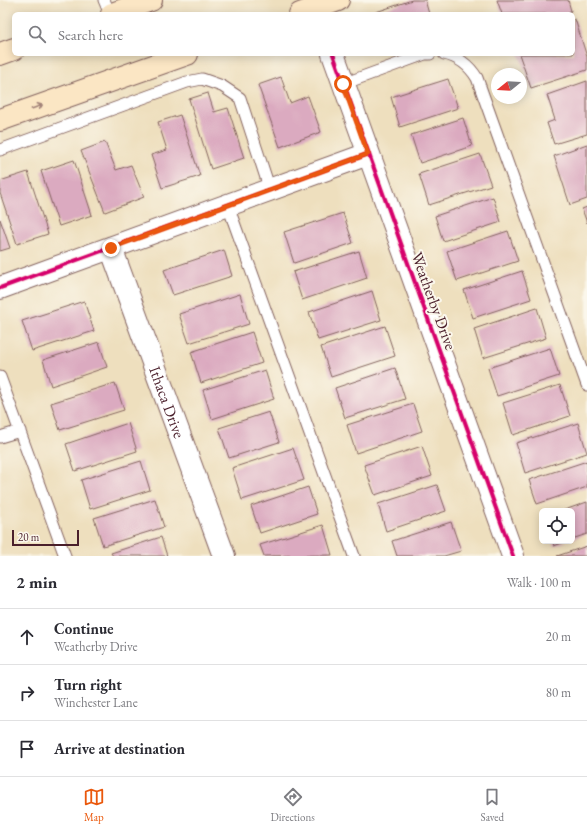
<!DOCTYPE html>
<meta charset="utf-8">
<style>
:root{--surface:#fff;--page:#f2f2f3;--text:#2b2b33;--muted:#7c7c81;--line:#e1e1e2;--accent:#ea580c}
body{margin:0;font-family:"EB Garamond",serif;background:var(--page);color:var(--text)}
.controls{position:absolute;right:12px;bottom:12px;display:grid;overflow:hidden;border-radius:6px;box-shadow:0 2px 10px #0003}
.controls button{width:36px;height:36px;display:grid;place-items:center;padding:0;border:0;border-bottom:1px solid var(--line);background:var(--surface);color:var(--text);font:20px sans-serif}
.compass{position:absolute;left:491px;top:68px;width:36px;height:36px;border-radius:50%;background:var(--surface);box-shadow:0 2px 10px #0003;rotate:252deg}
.scale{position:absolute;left:12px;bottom:10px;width:67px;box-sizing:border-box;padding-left:4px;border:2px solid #4a1f2b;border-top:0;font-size:11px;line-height:14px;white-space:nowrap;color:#4a1f2b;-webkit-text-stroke:3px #fbf7ec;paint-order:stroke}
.stop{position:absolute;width:12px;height:12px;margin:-9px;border:3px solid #ea580c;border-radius:50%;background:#fff}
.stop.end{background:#ea580c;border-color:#fff;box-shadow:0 1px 4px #0008}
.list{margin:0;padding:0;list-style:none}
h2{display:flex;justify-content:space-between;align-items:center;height:52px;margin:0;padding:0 16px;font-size:17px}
h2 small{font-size:13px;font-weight:400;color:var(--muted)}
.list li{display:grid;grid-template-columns:26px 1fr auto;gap:12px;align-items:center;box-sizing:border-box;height:56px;padding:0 16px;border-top:1px solid var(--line)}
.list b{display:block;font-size:15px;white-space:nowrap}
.list p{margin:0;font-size:13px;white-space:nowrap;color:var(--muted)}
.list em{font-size:13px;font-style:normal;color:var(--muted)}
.icon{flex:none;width:22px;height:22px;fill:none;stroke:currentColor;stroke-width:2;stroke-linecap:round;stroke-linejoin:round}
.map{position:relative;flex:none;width:587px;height:556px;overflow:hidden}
.search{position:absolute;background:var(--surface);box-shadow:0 2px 10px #0003;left:12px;right:12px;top:12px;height:44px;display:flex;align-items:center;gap:10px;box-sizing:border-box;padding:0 14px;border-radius:6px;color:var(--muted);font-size:15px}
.sheet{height:220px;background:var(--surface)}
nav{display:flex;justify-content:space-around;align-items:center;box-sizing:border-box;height:56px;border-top:1px solid var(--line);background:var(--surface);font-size:11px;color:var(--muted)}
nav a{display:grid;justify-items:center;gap:2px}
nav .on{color:var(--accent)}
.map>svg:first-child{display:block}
</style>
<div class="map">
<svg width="587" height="556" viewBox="0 0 587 556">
<rect width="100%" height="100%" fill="#fbf7ec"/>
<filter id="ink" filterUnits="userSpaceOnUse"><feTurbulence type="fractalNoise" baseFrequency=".025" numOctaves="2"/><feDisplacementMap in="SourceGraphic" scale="8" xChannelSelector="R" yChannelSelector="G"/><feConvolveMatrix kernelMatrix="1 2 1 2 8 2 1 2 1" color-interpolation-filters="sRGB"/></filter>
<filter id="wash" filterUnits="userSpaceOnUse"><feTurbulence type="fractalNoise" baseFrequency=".012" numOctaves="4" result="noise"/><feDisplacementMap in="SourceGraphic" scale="16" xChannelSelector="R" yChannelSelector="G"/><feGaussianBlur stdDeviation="0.9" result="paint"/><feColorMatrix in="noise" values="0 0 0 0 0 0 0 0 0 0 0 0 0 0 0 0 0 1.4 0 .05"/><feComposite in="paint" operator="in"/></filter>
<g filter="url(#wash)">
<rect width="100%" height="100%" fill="#eedfbe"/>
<g id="blocks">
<!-- building -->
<path fill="#dbaac0" d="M 412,0 L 425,0 L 429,14 L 370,14 Z
M 497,0 L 568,0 L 571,11 L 563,14 L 502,14 Z
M 575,19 L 587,57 L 587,70 L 531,88 L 519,54 L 573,54 L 573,20 Z
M 281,77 L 290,103 L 308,96 L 321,132 L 280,147 L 258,85 Z
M 448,79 L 458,108 L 400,127 L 391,97 Z
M 587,81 L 587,134 L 554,144 L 547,123 L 555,120 L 547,95 Z
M 208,93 L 214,112 L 228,108 L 244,158 L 211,169 L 189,99 Z
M 180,115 L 200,176 L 162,188 L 151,155 L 167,150 L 158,122 Z
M 463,118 L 472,146 L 420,163 L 411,135 Z
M 105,142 L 116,170 L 131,165 L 144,197 L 105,212 L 81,151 Z
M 587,144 L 587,199 L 570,205 L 554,156 Z
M 480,154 L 491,185 L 429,205 L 419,174 Z
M 74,160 L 92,215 L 59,226 L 41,171 Z
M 28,172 L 48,234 L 17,244 L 0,193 L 0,181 Z
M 493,197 L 501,222 L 443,241 L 435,216 Z
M 587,207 L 587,223 L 582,209 Z
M 343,213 L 353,243 L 294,263 L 284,232 Z
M 0,219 L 10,248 L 0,251 Z
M 508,231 L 518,261 L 457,281 L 447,251 Z
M 224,250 L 232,276 L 173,295 L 164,270 Z
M 359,251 L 367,278 L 302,300 L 293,272 Z
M 522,271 L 531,299 L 473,318 L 464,290 Z
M 372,291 L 381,320 L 318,340 L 309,312 Z
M 240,294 L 249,324 L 189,343 L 179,314 Z
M 84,301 L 94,331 L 32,351 L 22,321 Z
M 537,308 L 546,338 L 483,358 L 474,329 Z
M 385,326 L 395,356 L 331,377 L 321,347 Z
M 252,332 L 262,363 L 201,383 L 191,352 Z
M 99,342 L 107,367 L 51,386 L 43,360 Z
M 550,348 L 559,376 L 497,396 L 488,368 Z
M 395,368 L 405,399 L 345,418 L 335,388 Z
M 265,370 L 274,399 L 212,419 L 203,390 Z
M 115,383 L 124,410 L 60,430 L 51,403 Z
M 560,385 L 570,416 L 513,435 L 503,403 Z
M 413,404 L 422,431 L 356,453 L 347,425 Z
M 269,412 L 279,442 L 229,458 L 219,428 Z
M 128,423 L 137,451 L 75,471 L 66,444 Z
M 578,423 L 587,453 L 525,473 L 516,443 Z
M 422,446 L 432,476 L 375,495 L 364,465 Z
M 293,448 L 304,480 L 242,500 L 232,468 Z
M 141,461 L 150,490 L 90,509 L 81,480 Z
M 587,461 L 587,487 L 537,504 L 529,480 Z
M 437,485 L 446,511 L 386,531 L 378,504 Z
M 308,487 L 317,514 L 260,533 L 251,506 Z
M 155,499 L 164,527 L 103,546 L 94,518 Z
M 587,502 L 587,534 L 572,539 L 572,511 L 562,511 Z
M 451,522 L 461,551 L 444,556 L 397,556 L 392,541 Z
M 323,525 L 332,555 L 264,556 L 260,545 Z
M 161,537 L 167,556 L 113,556 L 111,553 Z
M 553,541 L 567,541 L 554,546 Z
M 587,546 L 587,556 L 557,556 Z"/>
</g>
</g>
<g filter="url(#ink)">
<use href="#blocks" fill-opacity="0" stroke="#83625e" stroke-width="1"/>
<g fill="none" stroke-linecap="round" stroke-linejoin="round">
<defs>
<path id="lane" d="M 104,0 L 110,14
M 444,54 C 459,57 469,65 477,78 L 587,385
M 343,84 L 425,54 L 430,54
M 0,150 L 187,82 L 202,79 L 222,86 L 240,98 L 270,190
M 228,206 L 354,556
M 0,377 L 65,556
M 0,437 L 20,431"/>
<g id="street">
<path d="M 333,54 L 513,556"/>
<path id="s1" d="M 111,248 L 224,556"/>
<path d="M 0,288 L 368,154"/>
</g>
<path id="secondary" d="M 112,14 L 151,0
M 300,14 L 338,0
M 0,54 L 14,49
M 0,120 L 187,54"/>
</defs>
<!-- lane casing -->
<use href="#lane" stroke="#83625e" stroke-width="13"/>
<!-- street casing -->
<use href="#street" stroke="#83625e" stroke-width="24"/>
<!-- secondary casing -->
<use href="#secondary" stroke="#83625e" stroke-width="24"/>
<!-- lane -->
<use href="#lane" stroke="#fff" stroke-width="11"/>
<!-- street -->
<use href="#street" stroke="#fff" stroke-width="22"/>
<!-- secondary -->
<use href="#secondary" stroke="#fbe6c4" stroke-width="22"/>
<defs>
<path id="cycleway" d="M 333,54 L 513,556
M 0,288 L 368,154"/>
</defs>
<!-- cycleway casing -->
<use href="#cycleway" stroke="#fbf7ec" stroke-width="6"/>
<!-- cycleway -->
<use href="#cycleway" stroke="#d6006c" stroke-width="4"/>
</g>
<!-- one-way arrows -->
<defs><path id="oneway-shaft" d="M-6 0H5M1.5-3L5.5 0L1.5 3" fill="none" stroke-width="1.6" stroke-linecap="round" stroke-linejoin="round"/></defs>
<use stroke="#a28278" href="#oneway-shaft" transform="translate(37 107) rotate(-20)"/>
</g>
<g fill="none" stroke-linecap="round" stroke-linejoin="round" filter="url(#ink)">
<!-- route -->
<path stroke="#ea580c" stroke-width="5" d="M 111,248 L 368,154 L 343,84"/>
</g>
<g text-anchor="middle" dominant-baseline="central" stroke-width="4" stroke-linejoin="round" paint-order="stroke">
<!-- street labels -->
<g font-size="16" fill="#4a1f2b" stroke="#fbf7ec">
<text transform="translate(434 301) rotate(70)">Weatherby Drive</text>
<text stroke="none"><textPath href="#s1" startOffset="164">Ithaca Drive</textPath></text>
</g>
</g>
</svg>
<div class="controls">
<button><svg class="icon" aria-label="locate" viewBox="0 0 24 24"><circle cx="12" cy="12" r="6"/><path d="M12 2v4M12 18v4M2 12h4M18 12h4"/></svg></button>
</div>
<svg class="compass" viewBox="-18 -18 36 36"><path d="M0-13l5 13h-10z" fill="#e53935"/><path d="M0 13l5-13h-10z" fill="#7c7c81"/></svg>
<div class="scale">20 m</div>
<div class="stop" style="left:343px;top:84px"></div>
<div class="stop end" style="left:111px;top:248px"></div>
<div class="search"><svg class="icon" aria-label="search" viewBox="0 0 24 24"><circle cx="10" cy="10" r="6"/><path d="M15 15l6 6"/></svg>Search here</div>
</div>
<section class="sheet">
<h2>2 min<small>Walk · 100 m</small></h2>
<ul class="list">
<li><svg class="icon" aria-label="ahead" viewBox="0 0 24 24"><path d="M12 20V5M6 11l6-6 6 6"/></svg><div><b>Continue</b><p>Weatherby Drive</p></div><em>20 m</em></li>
<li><svg class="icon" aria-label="right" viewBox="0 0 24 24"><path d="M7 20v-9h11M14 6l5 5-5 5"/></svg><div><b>Turn right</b><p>Winchester Lane</p></div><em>80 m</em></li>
<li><svg class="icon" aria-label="arrive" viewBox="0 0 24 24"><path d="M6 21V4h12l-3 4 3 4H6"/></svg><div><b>Arrive at destination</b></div></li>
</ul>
</section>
<nav>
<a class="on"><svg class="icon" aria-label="map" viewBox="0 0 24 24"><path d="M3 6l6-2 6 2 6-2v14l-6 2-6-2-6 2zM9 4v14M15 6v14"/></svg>Map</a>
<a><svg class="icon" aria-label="directions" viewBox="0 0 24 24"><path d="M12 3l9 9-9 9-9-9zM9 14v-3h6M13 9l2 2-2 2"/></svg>Directions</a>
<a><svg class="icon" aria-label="saved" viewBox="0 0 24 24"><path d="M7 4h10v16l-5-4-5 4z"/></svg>Saved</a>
</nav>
